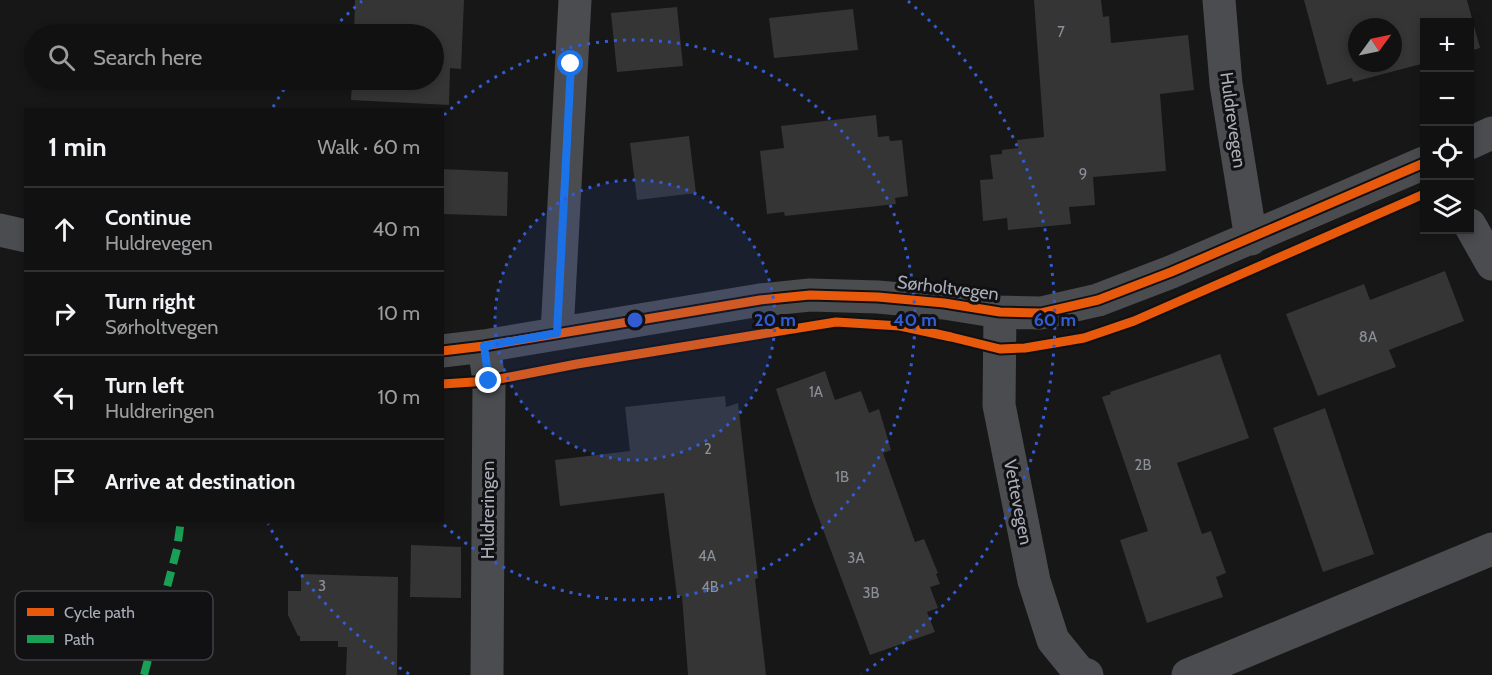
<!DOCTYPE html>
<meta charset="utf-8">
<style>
:root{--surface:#111;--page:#1e1f1f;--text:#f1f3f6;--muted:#9c9d9f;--line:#303131}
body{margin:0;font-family:Cabin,sans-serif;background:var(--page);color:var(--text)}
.controls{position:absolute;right:18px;top:18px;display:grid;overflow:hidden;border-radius:0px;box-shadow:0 3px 9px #0003}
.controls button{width:54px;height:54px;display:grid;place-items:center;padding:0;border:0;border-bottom:2px solid var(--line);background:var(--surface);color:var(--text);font:30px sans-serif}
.compass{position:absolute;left:1348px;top:18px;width:54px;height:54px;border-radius:50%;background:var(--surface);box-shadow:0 3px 9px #0003;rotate:57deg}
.stop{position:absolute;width:18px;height:18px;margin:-14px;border:4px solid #1a73e8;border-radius:50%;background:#fff}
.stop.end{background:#1a73e8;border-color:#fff;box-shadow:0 2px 6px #0008}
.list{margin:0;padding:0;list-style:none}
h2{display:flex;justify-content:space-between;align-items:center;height:78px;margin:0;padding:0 24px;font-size:26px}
h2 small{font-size:20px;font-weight:400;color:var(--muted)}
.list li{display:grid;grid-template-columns:39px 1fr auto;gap:18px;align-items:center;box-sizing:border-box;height:84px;padding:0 24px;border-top:2px solid var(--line)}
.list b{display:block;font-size:22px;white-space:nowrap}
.list p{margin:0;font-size:20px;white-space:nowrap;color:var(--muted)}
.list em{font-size:20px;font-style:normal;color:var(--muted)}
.icon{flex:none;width:33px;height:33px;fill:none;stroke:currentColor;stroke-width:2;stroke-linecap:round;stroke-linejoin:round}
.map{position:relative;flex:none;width:1492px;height:675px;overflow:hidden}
.search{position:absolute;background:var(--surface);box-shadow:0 3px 9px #0003;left:24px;top:24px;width:420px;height:66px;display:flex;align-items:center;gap:15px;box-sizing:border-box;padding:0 21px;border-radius:33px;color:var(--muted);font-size:22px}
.panel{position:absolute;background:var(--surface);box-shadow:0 3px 9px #0003;left:24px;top:108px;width:420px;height:414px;border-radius:0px}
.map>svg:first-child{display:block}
</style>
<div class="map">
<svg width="1492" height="675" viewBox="0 0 1492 675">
<rect width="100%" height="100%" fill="#171717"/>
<!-- building -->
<path fill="#353536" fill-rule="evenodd" d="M 355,0 L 464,0 L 461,69 L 450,68 L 449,105 L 351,100 L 352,80 L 434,80 L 434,34 L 354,34 Z
M 1034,0 L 1101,0 L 1103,17 L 1109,16 L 1111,43 L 1188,35 L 1194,90 L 1160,94 L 1166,171 L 1093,177 L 1095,205 L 1069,207 L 1071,224 L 1008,230 L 1007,218 L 983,221 L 980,180 L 993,179 L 990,155 L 1002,154 L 1002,150 L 1018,148 L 1017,140 L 1044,137 Z
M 1304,0 L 1467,0 L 1480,48 L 1470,51 L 1470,22 L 1425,22 L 1425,63 L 1353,82 L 1352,78 L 1327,85 ZM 1357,27 L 1393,27 L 1393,63 L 1357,63 Z
M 677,7 L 683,66 L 617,72 L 611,13 Z
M 853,9 L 858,50 L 774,58 L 769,18 Z
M 876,115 L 878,137 L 889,136 L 890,141 L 902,140 L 908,196 L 895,198 L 896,204 L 785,216 L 784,212 L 767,214 L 760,151 L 784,148 L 781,126 Z
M 689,136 L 696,193 L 637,200 L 630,143 Z
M 442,169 L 508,172 L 507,216 L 442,214 Z
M 1445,271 L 1464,321 L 1389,350 L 1396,367 L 1318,396 L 1286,314 L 1364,284 L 1370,300 Z
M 1220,354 L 1249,438 L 1177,463 L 1202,534 L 1211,531 L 1226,573 L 1216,577 L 1223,597 L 1147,623 L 1120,540 L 1148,531 L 1102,397 L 1111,394 L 1110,392 Z
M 825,371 L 835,400 L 861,391 L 869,413 L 879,409 L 891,450 L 883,453 L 915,542 L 924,539 L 938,573 L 936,574 L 940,584 L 930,587 L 938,608 L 927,612 L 935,632 L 870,655 L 812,500 L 776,389 Z
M 725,396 L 726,407 L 738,403 L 758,578 L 755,579 L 766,675 L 688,675 L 682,596 L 677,596 L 664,493 L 560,506 L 555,460 L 630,451 L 625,407 Z
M 1325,408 L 1374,554 L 1323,572 L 1273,428 Z
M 411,545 L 461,547 L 461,598 L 410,597 Z
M 301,574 L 398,577 L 397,675 L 346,675 L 347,647 L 338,647 L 338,641 L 300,641 L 300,636 L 298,636 L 288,615 L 288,591 L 301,591 Z"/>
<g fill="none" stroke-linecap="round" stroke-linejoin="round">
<!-- minor -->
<path stroke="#4b4c50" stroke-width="33" d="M 1219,0 L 1226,84 L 1251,239
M 1470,143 L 1492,133
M 1470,225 L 1492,264
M 0,230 L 26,236
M 1000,312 L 999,405 L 1034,581 L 1053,640 L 1079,672 L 1087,675
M 557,333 L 575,0
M 484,346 L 489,381 L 487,675
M 442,351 L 484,346 L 760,300 L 810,295 L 878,297 L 944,303 L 1000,312 L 1041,313 L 1098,300 L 1171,272 L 1424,163
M 1188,675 L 1492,549"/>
<!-- quiet -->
<path stroke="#1a9f57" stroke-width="8" stroke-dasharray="15 8" stroke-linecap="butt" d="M 144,675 L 177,549 L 181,520"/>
<defs>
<path id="cycleway" d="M 442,351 L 484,346 L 760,300 L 810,295 L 878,297 L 944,303 L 1000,312 L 1041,313 L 1098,300 L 1171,272 L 1424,163
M 442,384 L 489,381 L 577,364 L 836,322 L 900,326 L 951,337 L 1000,349 L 1025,348 L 1084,338 L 1134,321 L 1424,194"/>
</defs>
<!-- cycleway casing -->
<use href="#cycleway" stroke="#111113" stroke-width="13"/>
<!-- cycleway -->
<use href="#cycleway" stroke="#e8590c" stroke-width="9"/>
</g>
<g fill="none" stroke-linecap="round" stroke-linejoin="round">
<!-- route -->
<path stroke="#1a73e8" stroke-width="8" d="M 489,381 L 484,346 L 557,333 L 571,64"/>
</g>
<!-- distance rings -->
<circle cx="635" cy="320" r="140" fill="#325cd3" fill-opacity=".12"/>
<g fill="none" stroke="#325cd3" stroke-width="3" stroke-dasharray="3 6">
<circle cx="635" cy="320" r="140"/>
<path d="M444 115A280 280 0 1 1 440 521"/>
<path d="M409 674A420 420 0 0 1 268 524M273 107A420 420 0 0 1 289 82M328 34A420 420 0 0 1 362 1M908 1A420 420 0 0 1 861 674"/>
</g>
<g text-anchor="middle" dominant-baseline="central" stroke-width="6" stroke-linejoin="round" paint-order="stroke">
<!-- number labels -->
<g font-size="15" fill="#8b8f98">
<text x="1061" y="32">7</text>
<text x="1083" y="174">9</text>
<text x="1368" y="337">8A</text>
<text x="816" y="392">1A</text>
<text x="708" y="449">2</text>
<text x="1143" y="465">2B</text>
<text x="842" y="477">1B</text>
<text x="707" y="556">4A</text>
<text x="856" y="558">3A</text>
<text x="322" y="586">3</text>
<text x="710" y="587">4B</text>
<text x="871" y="593">3B</text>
</g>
<!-- street labels -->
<g font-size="18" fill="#a8adb8" stroke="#111113">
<text transform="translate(1233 120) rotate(82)">Huldrevegen</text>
<text transform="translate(948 288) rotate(7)">Sørholtvegen</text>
<text transform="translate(1018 502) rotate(79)">Vettevegen</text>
<text transform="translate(488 510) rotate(-90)">Huldreringen</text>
</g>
</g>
<!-- legend -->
<rect x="15" y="591" width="198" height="69" rx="9" fill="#111113" stroke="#3e4045" stroke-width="1.5"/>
<rect x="27" y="608" width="27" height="8" fill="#e8590c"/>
<rect x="27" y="635" width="27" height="8" fill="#1a9f57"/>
<g font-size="16" fill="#a8adb8">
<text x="64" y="618">Cycle path</text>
<text x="64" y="645">Path</text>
</g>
<circle cx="635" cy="320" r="9" fill="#325cd3" stroke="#111113" stroke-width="3"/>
<g font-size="18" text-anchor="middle" font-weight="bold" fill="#325cd3" stroke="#111113" stroke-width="6" stroke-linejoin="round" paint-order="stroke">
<text x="775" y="326">20 m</text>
<text x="915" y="326">40 m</text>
<text x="1055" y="326">60 m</text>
</g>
</svg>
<div class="controls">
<button>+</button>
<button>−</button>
<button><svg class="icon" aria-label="locate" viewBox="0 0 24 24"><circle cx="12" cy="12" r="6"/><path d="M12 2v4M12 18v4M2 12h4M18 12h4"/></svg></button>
<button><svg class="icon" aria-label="layers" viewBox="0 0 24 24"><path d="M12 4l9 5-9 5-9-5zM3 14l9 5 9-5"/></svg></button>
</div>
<svg class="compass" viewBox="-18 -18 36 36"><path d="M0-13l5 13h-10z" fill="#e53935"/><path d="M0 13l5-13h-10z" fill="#9c9d9f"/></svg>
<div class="stop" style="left:571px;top:64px"></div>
<div class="stop end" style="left:489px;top:381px"></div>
<div class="search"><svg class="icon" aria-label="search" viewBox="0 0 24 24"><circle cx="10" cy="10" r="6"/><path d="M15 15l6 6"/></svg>Search here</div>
<section class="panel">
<h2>1 min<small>Walk · 60 m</small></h2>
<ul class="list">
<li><svg class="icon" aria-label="ahead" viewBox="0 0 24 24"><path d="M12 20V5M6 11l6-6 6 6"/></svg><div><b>Continue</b><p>Huldrevegen</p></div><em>40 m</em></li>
<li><svg class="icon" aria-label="right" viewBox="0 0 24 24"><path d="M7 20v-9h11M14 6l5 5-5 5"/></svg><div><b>Turn right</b><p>Sørholtvegen</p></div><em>10 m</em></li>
<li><svg class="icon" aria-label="left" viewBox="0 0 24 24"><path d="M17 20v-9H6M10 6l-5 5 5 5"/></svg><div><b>Turn left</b><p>Huldreringen</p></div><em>10 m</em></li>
<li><svg class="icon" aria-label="arrive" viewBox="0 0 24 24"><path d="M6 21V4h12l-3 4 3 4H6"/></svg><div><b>Arrive at destination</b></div></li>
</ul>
</section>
</div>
